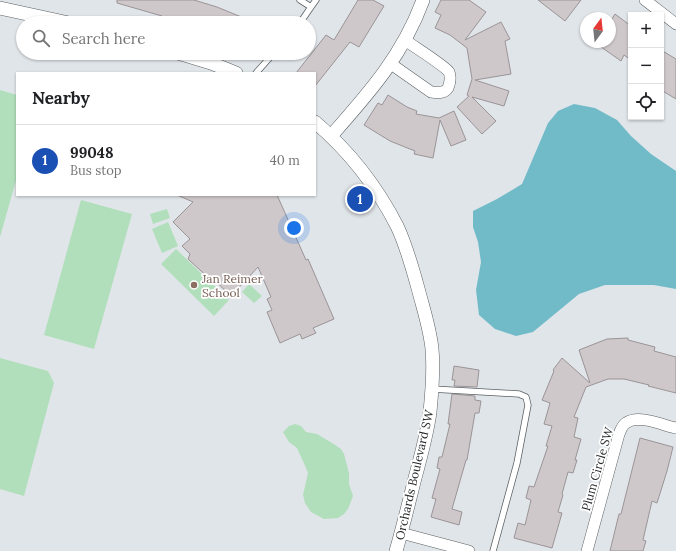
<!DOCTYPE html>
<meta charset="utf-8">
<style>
:root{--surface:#fff;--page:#f2f2f2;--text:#202124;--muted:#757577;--line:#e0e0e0;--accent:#0079e0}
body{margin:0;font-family:Lora,serif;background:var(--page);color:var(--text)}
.controls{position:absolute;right:12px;top:12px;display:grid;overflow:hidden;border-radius:0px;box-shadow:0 1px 3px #0004}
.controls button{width:36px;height:36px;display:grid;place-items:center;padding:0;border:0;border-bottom:1px solid var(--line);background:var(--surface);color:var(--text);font:20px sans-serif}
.compass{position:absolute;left:580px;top:12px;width:36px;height:36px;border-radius:50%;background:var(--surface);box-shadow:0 1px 3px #0004;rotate:15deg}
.you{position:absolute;left:294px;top:228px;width:14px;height:14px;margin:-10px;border:3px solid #fff;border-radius:50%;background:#1a73e8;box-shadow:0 0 0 6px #1a73e833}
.badge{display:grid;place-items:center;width:26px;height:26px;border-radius:50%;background:var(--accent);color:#fff;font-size:13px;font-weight:700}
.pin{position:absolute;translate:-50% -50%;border:2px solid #fff;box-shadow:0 1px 4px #0006}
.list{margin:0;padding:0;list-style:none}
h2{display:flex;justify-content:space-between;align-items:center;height:52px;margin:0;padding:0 16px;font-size:17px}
h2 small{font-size:13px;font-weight:400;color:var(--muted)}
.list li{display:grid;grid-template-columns:26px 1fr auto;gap:12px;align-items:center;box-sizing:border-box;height:72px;padding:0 16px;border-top:1px solid var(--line)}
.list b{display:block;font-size:15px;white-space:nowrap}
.list p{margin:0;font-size:13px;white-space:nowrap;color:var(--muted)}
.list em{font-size:13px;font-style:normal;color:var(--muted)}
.icon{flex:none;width:22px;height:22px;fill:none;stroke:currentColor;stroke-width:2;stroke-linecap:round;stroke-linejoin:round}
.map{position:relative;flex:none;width:676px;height:551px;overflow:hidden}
.search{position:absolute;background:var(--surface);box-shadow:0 1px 3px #0004;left:16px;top:16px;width:300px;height:44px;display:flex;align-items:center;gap:10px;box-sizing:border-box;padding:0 14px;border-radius:22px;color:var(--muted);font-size:15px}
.panel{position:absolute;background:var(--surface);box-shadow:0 1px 3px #0004;left:16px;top:72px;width:300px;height:124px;border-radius:0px}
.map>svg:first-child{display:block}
</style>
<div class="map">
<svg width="676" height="551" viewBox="0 0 676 551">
<rect width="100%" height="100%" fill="#e0e5e9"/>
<!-- green -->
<path fill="#b1dfbb" d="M 0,90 L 17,95 L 17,177 L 0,237 Z
M 81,200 L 132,214 L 94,349 L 44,335 Z
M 167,209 L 170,218 L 153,224 L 150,214 Z
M 168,222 L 178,246 L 162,253 L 152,229 Z
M 176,249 L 229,300 L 214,316 L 161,264 Z
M 249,284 L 262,296 L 254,303 L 242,292 Z
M 0,358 L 48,371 L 54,383 L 24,496 L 0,489 Z
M 295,424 L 301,426 L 306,432 L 317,434 L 332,443 L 341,449 L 344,454 L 349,473 L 349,484 L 353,496 L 348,509 L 344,514 L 338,518 L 324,519 L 311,512 L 305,503 L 303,495 L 308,473 L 306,468 L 297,448 L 289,442 L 283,432 L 289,426 Z"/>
<!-- water -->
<path fill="#71bbc9" d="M 574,104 L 595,108 L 617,120 L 631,136 L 651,154 L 676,171 L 676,289 L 654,285 L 605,285 L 579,294 L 533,332 L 516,336 L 495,329 L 479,315 L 476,290 L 481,262 L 478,242 L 473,227 L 473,211 L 497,199 L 522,184 L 548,123 L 558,111 Z"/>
<!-- building -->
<path fill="#cfc8cb" stroke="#9b9497" d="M 117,0 L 194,0 L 217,7 L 256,23 L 182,23 L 162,17 L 162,16 L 117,3 Z
M 358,0 L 373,0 L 384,6 L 359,47 L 350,42 L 315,86 L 315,73 L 296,73 L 326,35 L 334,40 Z
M 441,0 L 469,0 L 486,12 L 465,40 L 501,22 L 510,39 L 505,41 L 511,74 L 475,80 L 509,91 L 504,106 L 472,97 L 496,121 L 482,134 L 457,107 L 469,96 L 467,95 L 472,79 L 467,48 L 450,35 L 435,28 L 441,15 L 435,12 Z
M 538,0 L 581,0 L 565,21 Z
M 615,14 L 631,26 L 631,60 L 624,55 L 621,61 L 594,42 L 610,42 L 610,22 Z
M 661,50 L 676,59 L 676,99 L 661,90 Z
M 388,95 L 407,107 L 417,111 L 416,114 L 439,118 L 454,111 L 466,140 L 451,146 L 440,120 L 433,158 L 414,154 L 415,151 L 390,141 L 364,125 L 378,103 L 382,105 Z
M 177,195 L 277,195 L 306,260 L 308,259 L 334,319 L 313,328 L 316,333 L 302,339 L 300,334 L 280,343 L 267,312 L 272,310 L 267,299 L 271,297 L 258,267 L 231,296 L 214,280 L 213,282 L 188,259 L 190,254 L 182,246 L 190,239 L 173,222 L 193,202 Z
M 628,338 L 628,340 L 655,347 L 654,351 L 676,357 L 676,393 L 648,386 L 649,385 L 624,379 L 608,379 L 586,387 L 574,417 L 578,418 L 574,437 L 581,439 L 575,460 L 577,460 L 573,473 L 568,472 L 562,494 L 563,495 L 558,512 L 562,513 L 552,548 L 514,538 L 518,523 L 525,525 L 531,500 L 526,498 L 529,486 L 534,487 L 548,446 L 546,446 L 552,426 L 544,424 L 550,403 L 542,400 L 554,371 L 553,370 L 562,358 L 590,383 L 579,350 L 607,339 Z
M 454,366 L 479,370 L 477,387 L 454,386 L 455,380 L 452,380 Z
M 452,394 L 475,396 L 475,400 L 481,401 L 479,413 L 475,413 L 467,460 L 466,460 L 452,509 L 462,512 L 459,525 L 431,517 L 436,499 L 432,498 L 440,469 L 437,468 L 439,457 L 442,457 L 450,424 L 448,424 Z
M 640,438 L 673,447 L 667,471 L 657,503 L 652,501 L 643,540 L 646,541 L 643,551 L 610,551 L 619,514 L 621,514 Z"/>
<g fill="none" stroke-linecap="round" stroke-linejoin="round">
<defs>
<path id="service" d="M 300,0 L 311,7 L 300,23
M 311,7 L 316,0
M 256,73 L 274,53
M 432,389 L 519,394 L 526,397 L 528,405 L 517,463 L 493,551"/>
<path id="minor" d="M 645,0 L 676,24
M 391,64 L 431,92 C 437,93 444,94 448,88 C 450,83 451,77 449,72 C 445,66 413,46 405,40
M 401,533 L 469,551
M 587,551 L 619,434 C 621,430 622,425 626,423 C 639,414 662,425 676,428"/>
<path id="tertiary" d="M 0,8 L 69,23
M 178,53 L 211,63 L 236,73
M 315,122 C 349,151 377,187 397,226 C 407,247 413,270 419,292 C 424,311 430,329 432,349 C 434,370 432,392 430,412 C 427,434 421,456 415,478 C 409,502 403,527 396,551
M 331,136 C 369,93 403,55 423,0"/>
</defs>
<!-- service casing -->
<use href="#service" stroke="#5b6063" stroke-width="7"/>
<!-- minor casing -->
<use href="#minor" stroke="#5b6063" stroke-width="12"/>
<!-- tertiary casing -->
<use href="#tertiary" stroke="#5b6063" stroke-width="14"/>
<!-- service -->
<use href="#service" stroke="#fff" stroke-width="5.5"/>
<!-- minor -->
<use href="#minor" stroke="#fff" stroke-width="11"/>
<!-- tertiary -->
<use href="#tertiary" stroke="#fff" stroke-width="13"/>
</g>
<!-- markers -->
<circle fill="#8d6e63" stroke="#fff" stroke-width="1.5" cx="194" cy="285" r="4"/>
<g text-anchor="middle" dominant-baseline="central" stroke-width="3.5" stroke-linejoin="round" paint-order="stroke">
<!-- education labels -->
<g font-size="12" fill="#785e54" stroke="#fff" text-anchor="start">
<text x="202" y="278">Jan Reimer<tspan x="202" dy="14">School</tspan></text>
</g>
<!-- street labels -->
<g font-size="12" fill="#282a2c" stroke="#fff">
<text transform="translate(597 469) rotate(-74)">Plum Circle SW</text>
<text transform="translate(414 475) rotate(-77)">Orchards Boulevard SW</text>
</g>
</g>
</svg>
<div class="controls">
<button>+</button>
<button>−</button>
<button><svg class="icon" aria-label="locate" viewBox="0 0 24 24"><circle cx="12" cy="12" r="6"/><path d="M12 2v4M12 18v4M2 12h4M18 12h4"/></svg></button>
</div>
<svg class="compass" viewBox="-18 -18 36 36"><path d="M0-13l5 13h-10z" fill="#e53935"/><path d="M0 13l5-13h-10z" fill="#757577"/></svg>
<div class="you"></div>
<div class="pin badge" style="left:360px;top:199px;background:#1a4fb4">1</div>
<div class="search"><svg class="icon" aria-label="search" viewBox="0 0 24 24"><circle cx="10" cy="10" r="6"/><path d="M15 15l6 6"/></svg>Search here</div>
<section class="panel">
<h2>Nearby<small></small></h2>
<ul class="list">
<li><span class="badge" style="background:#1a4fb4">1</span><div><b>99048</b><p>Bus stop</p></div><em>40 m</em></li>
</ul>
</section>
</div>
